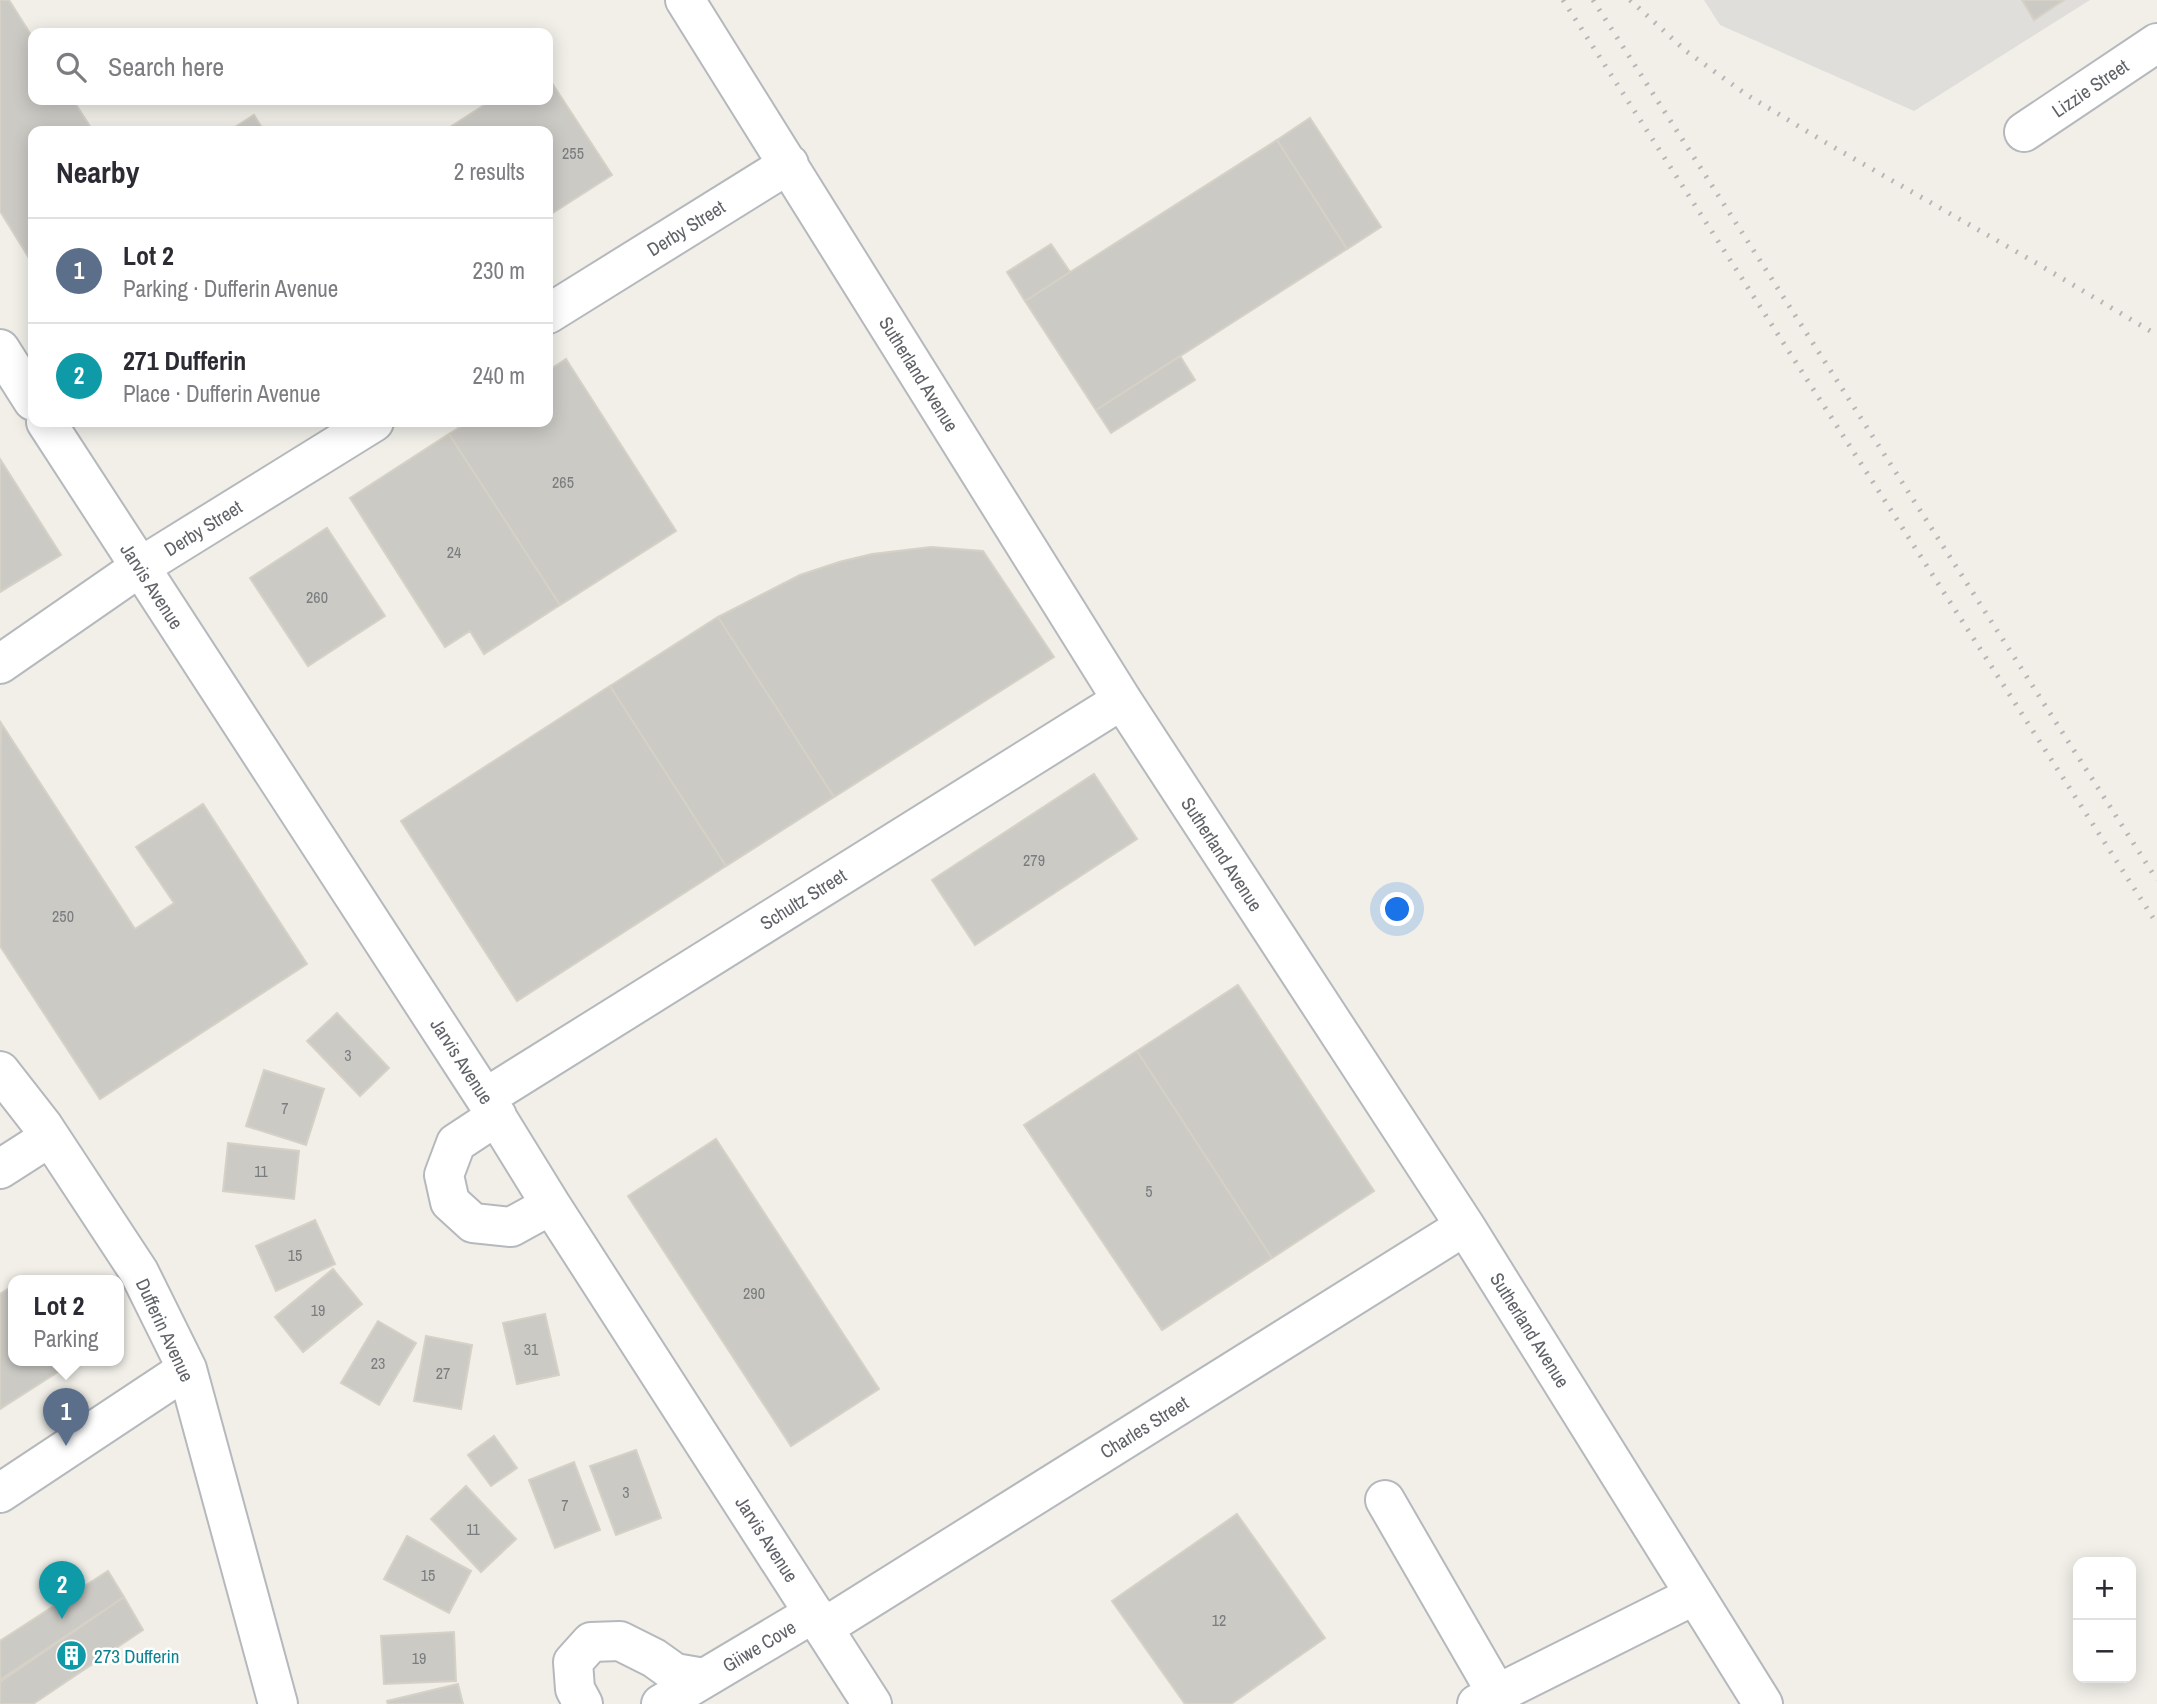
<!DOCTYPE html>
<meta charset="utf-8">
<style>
:root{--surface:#fff;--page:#f7f7f7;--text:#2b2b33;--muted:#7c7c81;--line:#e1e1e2;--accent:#db2777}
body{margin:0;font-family:"Archivo Narrow",sans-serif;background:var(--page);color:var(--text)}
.controls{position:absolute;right:21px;bottom:21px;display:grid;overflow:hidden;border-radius:14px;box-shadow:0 4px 18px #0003}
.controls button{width:63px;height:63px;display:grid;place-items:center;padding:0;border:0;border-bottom:2px solid var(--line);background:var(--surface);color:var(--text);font:35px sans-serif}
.you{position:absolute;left:1398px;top:910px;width:24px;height:24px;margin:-18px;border:5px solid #fff;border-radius:50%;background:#1a73e8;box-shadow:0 0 0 10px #1a73e833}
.badge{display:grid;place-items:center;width:46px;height:46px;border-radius:50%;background:var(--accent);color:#fff;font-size:23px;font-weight:700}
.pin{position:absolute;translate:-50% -58px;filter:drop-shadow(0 2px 4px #0008)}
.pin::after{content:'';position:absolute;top:37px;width:24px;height:21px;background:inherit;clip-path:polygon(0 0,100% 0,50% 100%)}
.popup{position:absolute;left:8px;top:1275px;width:116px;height:91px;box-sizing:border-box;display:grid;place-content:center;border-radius:14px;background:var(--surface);filter:drop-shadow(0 2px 5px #0005);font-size:23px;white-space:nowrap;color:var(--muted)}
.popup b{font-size:26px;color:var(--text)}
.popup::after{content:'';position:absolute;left:50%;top:100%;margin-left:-14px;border:14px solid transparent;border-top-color:var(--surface)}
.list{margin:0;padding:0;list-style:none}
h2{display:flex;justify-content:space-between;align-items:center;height:91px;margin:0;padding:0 28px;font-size:30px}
h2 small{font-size:23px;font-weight:400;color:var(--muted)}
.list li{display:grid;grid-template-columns:46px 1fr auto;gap:21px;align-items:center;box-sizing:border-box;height:105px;padding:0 28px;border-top:2px solid var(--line)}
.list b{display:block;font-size:26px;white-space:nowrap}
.list p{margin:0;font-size:23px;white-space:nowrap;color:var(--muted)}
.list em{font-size:23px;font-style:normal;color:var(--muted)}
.icon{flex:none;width:38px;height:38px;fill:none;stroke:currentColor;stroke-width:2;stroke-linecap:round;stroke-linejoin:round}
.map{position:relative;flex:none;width:2157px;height:1704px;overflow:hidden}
.search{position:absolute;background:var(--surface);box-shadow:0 4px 18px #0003;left:28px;top:28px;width:525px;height:77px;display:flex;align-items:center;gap:18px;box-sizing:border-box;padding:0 24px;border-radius:14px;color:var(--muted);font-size:26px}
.panel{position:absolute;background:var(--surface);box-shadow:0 4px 18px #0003;left:28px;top:126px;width:525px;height:301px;border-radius:14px}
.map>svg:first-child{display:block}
</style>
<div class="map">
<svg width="2157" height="1704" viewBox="0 0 2157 1704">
<rect width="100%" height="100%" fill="#f1efe8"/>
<!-- industrial -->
<path fill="#e0deda" d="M 1704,0 L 2090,0 L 1914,111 L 1720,25 Z"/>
<!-- building -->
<path fill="#cccac5" stroke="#d6d1c6" stroke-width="2" d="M 0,0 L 9,0 L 33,38 L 33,100 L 73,100 L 93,131 L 33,131 L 33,255 L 29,258 L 0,211 Z
M 2022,0 L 2064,0 L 2034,20 Z
M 548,77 L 612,175 L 548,216 L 548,131 L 444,131 L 492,100 L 548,100 Z
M 254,115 L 264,131 L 229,131 Z
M 1310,118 L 1381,227 L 1347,249 L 1277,140 Z
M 1277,140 L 1347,249 L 1096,410 L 1025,301 Z
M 1051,244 L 1070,272 L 1025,301 L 1007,272 Z
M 1180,356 L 1195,380 L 1111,433 L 1096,410 Z
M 566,359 L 676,531 L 560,605 L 449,434 L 468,422 L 548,422 L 548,371 Z
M 449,434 L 560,605 L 484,654 L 470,631 L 445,647 L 350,498 Z
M 0,459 L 61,555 L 0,592 Z
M 327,528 L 385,616 L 308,666 L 250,578 Z
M 931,547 L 983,551 L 1054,657 L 834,797 L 718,617 L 800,575 L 839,562 L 872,554 Z
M 718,617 L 834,797 L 726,866 L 610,686 Z
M 610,686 L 726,866 L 517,1001 L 401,821 Z
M 1,723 L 135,929 L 174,903 L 136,847 L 203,804 L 307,964 L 100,1099 L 0,946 Z
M 1094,774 L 1137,839 L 975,945 L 932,880 Z
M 1238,985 L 1374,1191 L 1272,1258 L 1137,1051 Z
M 337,1013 L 389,1068 L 360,1096 L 307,1041 Z
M 1137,1051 L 1272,1258 L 1162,1330 L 1024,1125 Z
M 264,1070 L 324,1089 L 306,1145 L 246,1126 Z
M 716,1139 L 879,1389 L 791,1446 L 628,1196 Z
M 228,1143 L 299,1151 L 294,1199 L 223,1191 Z
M 315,1220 L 335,1264 L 276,1291 L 256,1246 Z
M 333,1269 L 362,1304 L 303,1352 L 275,1317 Z
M 14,1285 L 14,1360 L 75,1361 L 0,1409 L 0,1294 Z
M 545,1314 L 559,1375 L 517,1384 L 503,1323 Z
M 378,1321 L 416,1343 L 379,1405 L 341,1383 Z
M 426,1336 L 472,1345 L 461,1409 L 414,1401 Z
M 494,1436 L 517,1468 L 491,1486 L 468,1455 Z
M 636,1450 L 661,1518 L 616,1535 L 590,1466 Z
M 574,1462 L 600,1530 L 555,1548 L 529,1480 Z
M 466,1486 L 516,1539 L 481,1572 L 431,1519 Z
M 1237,1514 L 1325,1638 L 1231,1704 L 1185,1704 L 1112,1601 Z
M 407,1536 L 471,1571 L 449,1613 L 384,1579 Z
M 108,1571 L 124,1597 L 0,1680 L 0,1641 Z
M 124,1597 L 143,1630 L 33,1704 L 0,1704 L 0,1682 Z
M 454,1632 L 456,1681 L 384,1684 L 381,1636 Z
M 458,1684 L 463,1704 L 388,1704 L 387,1701 Z"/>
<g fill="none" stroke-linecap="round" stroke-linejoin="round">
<defs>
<path id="minor" d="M 685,0 L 1122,700 L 1465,1226 L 1763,1704
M 2024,132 L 2157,43
M 548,314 L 789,164
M 0,349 L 33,401
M 46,422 L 485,1098 L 551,1205 L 872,1704
M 0,664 L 140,567 L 374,422
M 0,1071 L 43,1126 L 139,1272 L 187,1369 L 278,1704
M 485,1098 L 1122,700
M 497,1116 L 456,1143 L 444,1175 L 450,1202 L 473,1223 L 511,1227 L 551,1205
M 0,1169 L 50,1137
M 0,1493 L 187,1369
M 1385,1500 L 1497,1694
M 823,1628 L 1465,1226
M 583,1704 L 575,1689 L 573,1662 L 591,1642 L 620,1641 L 654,1658 L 675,1673 L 704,1678
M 661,1704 L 814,1613
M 1477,1704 L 1695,1595"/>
</defs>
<!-- minor casing -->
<use href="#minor" stroke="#b5b8bc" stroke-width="42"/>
<!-- minor -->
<use href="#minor" stroke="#fff" stroke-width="38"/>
<!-- rail -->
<path stroke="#b6b7b8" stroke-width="5" stroke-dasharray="2 9" stroke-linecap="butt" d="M 1563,0 L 2157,924
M 1593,0 L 2157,880
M 1630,0 L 1686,51 L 1747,95 L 1823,141 L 2038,264 L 2157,335"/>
</g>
<!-- icons -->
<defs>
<symbol id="building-disc" viewBox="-11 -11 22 22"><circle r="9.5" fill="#0f9aa8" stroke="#fff"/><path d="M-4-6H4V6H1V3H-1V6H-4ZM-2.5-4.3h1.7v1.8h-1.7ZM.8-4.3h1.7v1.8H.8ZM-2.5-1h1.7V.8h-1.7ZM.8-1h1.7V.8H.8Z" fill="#fff"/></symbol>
</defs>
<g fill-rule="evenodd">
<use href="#building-disc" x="54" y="1638" width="35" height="35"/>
</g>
<g text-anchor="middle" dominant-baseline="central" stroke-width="5" stroke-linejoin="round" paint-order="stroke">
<!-- number labels -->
<g font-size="16" fill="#7a7d7f">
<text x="573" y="153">255</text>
<text x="563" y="482">265</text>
<text x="454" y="552">24</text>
<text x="317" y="597">260</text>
<text x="1034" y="860">279</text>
<text x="63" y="916">250</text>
<text x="348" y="1055">3</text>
<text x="285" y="1108">7</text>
<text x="261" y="1171">11</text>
<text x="1149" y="1191">5</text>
<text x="295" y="1255">15</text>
<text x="754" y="1293">290</text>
<text x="318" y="1310">19</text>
<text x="531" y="1349">31</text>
<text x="378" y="1363">23</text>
<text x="443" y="1373">27</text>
<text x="626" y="1492">3</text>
<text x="565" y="1505">7</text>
<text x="473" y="1529">11</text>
<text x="428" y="1575">15</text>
<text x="1219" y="1620">12</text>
<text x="419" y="1658">19</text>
</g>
<!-- street labels -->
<g font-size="19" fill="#5f6368" stroke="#fff">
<text transform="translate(2090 88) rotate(-34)">Lizzie Street</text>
<text transform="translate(686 228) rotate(-32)">Derby Street</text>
<text transform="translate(919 374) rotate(58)">Sutherland Avenue</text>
<text transform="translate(203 528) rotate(-32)">Derby Street</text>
<text transform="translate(152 586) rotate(57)">Jarvis Avenue</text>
<text transform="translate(1222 854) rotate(57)">Sutherland Avenue</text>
<text transform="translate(803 899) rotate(-32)">Schultz Street</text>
<text transform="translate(462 1061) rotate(57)">Jarvis Avenue</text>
<text transform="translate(165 1330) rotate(65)">Dufferin Avenue</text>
<text transform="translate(1530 1330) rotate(58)">Sutherland Avenue</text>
<text transform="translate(1144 1427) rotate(-32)">Charles Street</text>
<text transform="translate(767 1539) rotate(57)">Jarvis Avenue</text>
<text transform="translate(759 1646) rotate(-31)">Giiwe Cove</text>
</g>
<!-- culture labels -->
<g font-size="19" fill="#0d838f" stroke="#fff" text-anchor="start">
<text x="94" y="1656">273 Dufferin</text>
</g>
</g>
</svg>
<div class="controls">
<button>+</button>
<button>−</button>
</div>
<div class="you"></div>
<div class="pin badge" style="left:66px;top:1446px;background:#5c6f8a">1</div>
<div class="popup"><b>Lot 2</b>Parking</div>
<div class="pin badge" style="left:62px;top:1619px;background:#0f9aa8">2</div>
<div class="search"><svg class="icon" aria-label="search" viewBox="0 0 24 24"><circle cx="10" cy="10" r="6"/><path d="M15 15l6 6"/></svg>Search here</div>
<section class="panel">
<h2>Nearby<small>2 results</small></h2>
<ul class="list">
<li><span class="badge" style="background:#5c6f8a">1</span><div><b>Lot 2</b><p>Parking · Dufferin Avenue</p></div><em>230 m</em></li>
<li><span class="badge" style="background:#0f9aa8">2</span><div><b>271 Dufferin</b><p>Place · Dufferin Avenue</p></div><em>240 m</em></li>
</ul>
</section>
</div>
